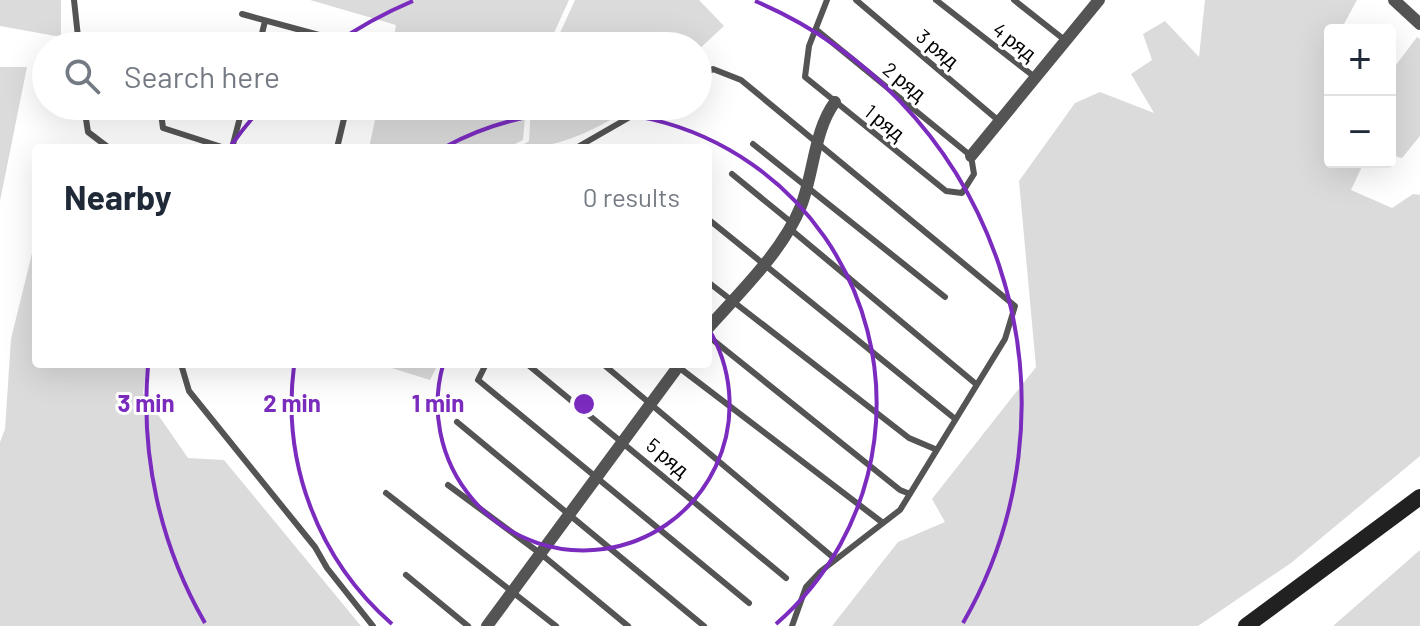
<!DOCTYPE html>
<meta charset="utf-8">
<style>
:root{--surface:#fff;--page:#f2f2f3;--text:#1f2937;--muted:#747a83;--line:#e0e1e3}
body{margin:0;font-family:Barlow,sans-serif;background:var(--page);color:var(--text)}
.controls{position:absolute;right:24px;top:24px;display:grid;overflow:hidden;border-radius:8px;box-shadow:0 8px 32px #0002}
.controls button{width:72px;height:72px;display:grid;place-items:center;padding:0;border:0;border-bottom:2px solid var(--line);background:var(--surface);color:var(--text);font:40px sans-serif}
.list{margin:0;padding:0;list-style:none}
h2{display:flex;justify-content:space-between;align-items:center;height:104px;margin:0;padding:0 32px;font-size:34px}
h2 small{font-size:26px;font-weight:400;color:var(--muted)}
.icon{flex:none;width:44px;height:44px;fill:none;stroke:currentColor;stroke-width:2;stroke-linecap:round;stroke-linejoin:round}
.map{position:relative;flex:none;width:1420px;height:626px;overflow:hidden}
.search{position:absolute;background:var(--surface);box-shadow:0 8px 32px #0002;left:32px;top:32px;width:680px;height:88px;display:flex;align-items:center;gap:20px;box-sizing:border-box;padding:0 28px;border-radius:44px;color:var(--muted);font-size:30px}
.panel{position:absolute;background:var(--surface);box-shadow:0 8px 32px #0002;left:32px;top:144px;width:680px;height:224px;border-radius:8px}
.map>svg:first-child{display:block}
</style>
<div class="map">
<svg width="1420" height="626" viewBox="0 0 1420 626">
<rect width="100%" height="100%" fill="#fff"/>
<!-- green -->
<path fill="#dbdbdb" d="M 0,0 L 61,0 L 61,37 L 0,26 Z
M 310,0 L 569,0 L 548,46 L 392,46 L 396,25 Z
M 575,0 L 699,0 L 724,26 L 698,50 L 698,46 L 554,46 Z
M 1205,0 L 1357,0 L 1344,24 L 1348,30 L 1330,30 L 1330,162 L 1364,162 L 1351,190 L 1392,208 L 1413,194 L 1420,195 L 1420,456 L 1291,563 L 1198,626 L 832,626 L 898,542 L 945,522 L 932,499 L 1036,367 L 1019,181 L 1075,103 L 1100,92 L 1154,113 L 1131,74 L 1152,60 L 1143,34 L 1165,21 L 1199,57 Z
M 1417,37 L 1420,39 L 1420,136 L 1402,158 L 1390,155 L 1390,73 Z
M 0,67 L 27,67 L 0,201 Z
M 378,106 L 526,106 L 523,140 L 507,148 L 369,148 Z
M 531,106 L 635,106 C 597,128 563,148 518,148 L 529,141 Z
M 36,237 L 36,364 L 147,364 L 143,393 L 188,458 L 224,460 L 361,626 L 0,626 L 0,442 L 5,429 L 11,339 Z
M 379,364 L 438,364 L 430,380 Z
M 1420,550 L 1420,626 L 1333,626 Z"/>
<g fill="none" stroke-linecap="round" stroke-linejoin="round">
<!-- lane -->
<path stroke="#545454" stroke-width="6" d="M 74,0 L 79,46
M 856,0 L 999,121
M 936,0 L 1036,78
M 1014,0 L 1066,41
M 242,14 L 319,35 L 343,46
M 818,31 L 971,156 L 974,174 L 962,193 L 946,191 L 805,77 L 809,46 L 827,0
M 259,46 L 265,21
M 698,78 L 713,69 L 741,80 L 1015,306 L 1005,339 L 900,510 L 821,571 L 806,587 L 792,626
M 84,106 L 88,132 L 109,148
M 161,113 L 163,128 L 225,148
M 753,144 L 945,297
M 232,148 L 243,106
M 337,148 L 347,106
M 576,148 L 649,106
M 732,174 L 792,223
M 708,219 L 954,418
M 789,228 L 976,384
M 708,282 L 909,438 L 935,449
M 708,336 L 900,490 L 910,494
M 181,364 L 189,391 L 315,547 L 327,568 L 373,626
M 486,364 L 478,380 L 749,603
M 527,364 L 786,578
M 603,364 L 835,559
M 677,366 L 883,523
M 457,422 L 704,626
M 448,485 L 541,554 L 628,626
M 386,493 L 556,626
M 406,575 L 468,626"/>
<!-- street -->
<path stroke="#545454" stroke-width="12" d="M 1394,0 L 1420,24
M 971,156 L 1099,0
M 708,328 C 740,292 783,251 801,206 C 814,173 814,130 835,102
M 487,626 L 680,364"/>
<!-- secondary -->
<path stroke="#212121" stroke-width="16" d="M 1246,626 L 1420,497"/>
</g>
<!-- distance rings -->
<g fill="none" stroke="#7b2cbf" stroke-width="4">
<path d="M708 328A146 146 0 1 1 443 365"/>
<path d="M392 624A292 292 0 0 1 294 366M445 147A292 292 0 0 1 776 624"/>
<path d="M205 623A438 438 0 0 1 148 366M230 147A438 438 0 0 1 261 108M333 45A438 438 0 0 1 413 1M755 1A438 438 0 0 1 963 623"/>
</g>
<g text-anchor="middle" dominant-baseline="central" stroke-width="6" stroke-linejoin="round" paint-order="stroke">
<!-- street labels -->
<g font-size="20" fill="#000" stroke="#fff">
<text transform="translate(1015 41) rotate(38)">4 ряд</text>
<text transform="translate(938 48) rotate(40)">3 ряд</text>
<text transform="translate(905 81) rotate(39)">2 ряд</text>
<text transform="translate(885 122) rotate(39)">1 ряд</text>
<text transform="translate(668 457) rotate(40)">5 ряд</text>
</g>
</g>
<circle cx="584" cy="404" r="12" fill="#7b2cbf" stroke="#fff" stroke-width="4"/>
<g font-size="24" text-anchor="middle" font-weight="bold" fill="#7b2cbf" stroke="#fff" stroke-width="6" stroke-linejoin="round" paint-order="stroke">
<text x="438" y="412">1 min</text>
<text x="146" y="412">3 min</text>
<text x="292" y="412">2 min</text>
</g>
</svg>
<div class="controls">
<button>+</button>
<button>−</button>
</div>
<div class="search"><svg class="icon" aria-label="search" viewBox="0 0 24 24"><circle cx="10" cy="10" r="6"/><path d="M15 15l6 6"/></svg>Search here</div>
<section class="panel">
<h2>Nearby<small>0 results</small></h2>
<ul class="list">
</ul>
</section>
</div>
